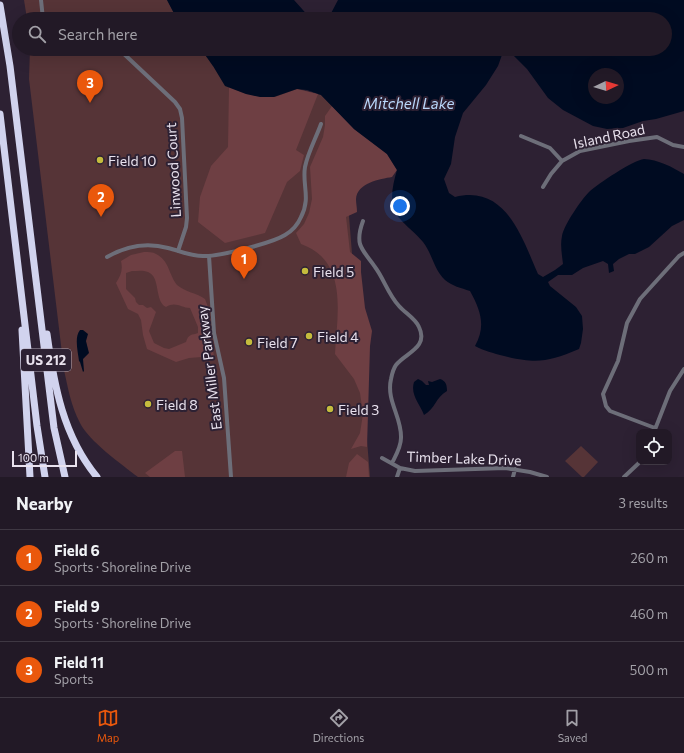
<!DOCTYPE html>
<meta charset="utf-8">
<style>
:root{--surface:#221926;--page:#2e2632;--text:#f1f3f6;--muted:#a2a0a7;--line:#3f3843;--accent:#ea580c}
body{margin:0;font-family:Commissioner,sans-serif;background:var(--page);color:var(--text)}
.controls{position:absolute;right:12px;bottom:12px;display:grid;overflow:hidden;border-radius:8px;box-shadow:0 4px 16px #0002}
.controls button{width:36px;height:36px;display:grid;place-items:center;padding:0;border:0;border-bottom:1px solid var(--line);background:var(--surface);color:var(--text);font:20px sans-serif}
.compass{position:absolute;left:588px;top:68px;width:36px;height:36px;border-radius:50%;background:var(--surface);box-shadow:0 4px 16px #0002;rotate:86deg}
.scale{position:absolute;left:12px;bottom:10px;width:65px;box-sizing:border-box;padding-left:4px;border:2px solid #e9e2ee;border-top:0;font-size:11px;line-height:14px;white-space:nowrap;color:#e9e2ee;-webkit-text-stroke:3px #2d2133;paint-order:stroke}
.you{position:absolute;left:400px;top:206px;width:14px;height:14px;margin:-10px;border:3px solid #fff;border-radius:50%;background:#1a73e8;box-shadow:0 0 0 6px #1a73e833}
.badge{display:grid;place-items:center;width:26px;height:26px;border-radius:50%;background:var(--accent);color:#fff;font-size:13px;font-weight:700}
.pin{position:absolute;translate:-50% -33px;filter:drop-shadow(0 1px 2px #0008)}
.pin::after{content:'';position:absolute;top:21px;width:14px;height:12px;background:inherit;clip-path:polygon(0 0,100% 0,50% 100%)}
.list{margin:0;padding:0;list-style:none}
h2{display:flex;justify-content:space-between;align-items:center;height:52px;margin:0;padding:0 16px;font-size:17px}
h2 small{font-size:13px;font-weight:400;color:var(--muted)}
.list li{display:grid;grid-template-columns:26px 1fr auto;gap:12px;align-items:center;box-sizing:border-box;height:56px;padding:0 16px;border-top:1px solid var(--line)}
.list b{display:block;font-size:15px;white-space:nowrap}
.list p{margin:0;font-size:13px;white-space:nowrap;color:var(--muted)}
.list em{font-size:13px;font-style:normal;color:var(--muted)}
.icon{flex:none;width:22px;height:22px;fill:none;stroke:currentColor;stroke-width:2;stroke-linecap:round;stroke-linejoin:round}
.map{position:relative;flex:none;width:684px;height:477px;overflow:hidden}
.search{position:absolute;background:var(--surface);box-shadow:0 4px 16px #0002;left:12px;right:12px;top:12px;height:44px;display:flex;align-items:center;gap:10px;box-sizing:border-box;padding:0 14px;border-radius:22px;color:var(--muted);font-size:15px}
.sheet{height:220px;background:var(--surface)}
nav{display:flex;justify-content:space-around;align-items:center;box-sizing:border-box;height:56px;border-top:1px solid var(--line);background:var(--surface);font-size:11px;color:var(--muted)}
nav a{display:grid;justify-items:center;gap:2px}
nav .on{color:var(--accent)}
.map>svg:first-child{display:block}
</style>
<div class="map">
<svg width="684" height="477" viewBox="0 0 684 477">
<rect width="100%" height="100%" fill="#2d2133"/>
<!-- green -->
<path fill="#563437" d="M 24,0 L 167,0 L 177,19 L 27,19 Z
M 30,49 L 201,49 L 213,66 L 321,95 L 332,106 L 342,129 L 370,477 L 138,477 C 121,464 89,441 80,423 C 71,406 68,388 64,370 L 29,79 Z
M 581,446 L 598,462 L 584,477 L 582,477 L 565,461 Z"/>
<!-- forest -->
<path fill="#6e3f43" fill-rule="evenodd" d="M 229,87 L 246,94 L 275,97 L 297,89 L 318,94 L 296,150 L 304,155 L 300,171 L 287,182 L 265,233 L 225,243 L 198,222 L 200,197 L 211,166 L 228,147 Z
M 332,106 L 354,129 L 387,154 L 397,170 L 392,177 C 380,179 357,183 356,199 C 356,203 357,208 357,212 L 346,217 L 350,252 L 361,261 L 361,272 L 365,308 L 372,331 L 370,346 L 367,447 L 361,446 L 351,449 L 360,433 L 363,414 L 360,393 L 354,379 L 335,354 C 337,315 349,261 301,244 L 296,233 L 304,224 L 309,213 L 312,199 L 310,167 L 323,137 L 325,125 L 325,116 Z
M 144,252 C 148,252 153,252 156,254 C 169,260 169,275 177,285 C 185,292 197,293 205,299 L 208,307 L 210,335 L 214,356 L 189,358 L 176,362 L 147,349 L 143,335 L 141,320 L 138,314 L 128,309 L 116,283 C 121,275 123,270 121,261 L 131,255 ZM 132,271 C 137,271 143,270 148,272 C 161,277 154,301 166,307 C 176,301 181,308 190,308 L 198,327 L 198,333 C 192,335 188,334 186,342 L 169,349 L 164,348 L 154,343 L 149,331 L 156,312 L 151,307 L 147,308 L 143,305 L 139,305 L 136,302 L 135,298 L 126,289 L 126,273 Z
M 175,451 L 182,451 L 185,477 L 150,477 L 145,473 Z
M 357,454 L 368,462 L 369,477 L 346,477 L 349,463 Z"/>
<!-- water -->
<path fill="#000b21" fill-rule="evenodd" d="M 167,0 L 294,0 L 311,19 L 177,19 Z
M 338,0 L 684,0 L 684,111 L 656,119 L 643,121 L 623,128 L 607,129 L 593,126 L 563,110 L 548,98 L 527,69 L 512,54 L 508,51 L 503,52 L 498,66 L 486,85 L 463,113 L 455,137 L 451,164 L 444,179 L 449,193 L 455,197 C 506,184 522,238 538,274 L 543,277 L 555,270 L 563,264 C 562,255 560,245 562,236 C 564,225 581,200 589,192 C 598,184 633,160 644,159 C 657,159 674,168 684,174 L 684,220 L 672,226 L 649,247 L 635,254 L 629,254 L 619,259 L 613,264 L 614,271 L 609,273 L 608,264 L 603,261 L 583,268 L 572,275 L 558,275 L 548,282 L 550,286 L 576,307 L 582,316 L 583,329 L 581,343 L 579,349 C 548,362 537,364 504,356 C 493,353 484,351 475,346 C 486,326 481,311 470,291 C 461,288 452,286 445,280 C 434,270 432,253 423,242 C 416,233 398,220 394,210 C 390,196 393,184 397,170 L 387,154 L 354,129 L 321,95 L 307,90 L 297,89 L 274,97 L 260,97 L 246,94 L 225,86 L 213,66 L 201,49 L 665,49 L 665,19 L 328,19 ZM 594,74 L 618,74 L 618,98 L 594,98 Z
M 80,330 L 83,330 L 88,334 L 86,341 L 89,353 L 83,359 L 84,371 L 83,372 L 80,362 L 79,361 C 78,352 74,337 80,330 Z
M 418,379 L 422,381 L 426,385 L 429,385 L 428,381 L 432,382 L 440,379 C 446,381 447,385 447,391 C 435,398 436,408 424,415 C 420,404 410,395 414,382 Z"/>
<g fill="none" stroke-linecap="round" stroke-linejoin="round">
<!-- minor -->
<path stroke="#6d6e79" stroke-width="4" d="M 41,0 L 43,19
M 60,49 L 65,51 L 76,52 L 112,50 L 124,54 L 175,102 L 180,109 L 182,118 L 187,218 L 186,227 L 178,251
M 521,136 L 550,148 L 562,161
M 543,187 L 551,174 L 562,161 L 580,151 L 629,141 L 657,137 L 673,145 L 684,147
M 363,221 C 360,229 358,236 360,244 C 363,253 370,259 375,267 C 384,279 388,294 399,306 C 405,313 415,318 419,327 C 429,348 405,353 396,365 C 393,369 392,374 391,379 C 386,401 402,417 401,438 C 401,447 396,455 392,463
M 209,256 L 214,333 L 224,378 L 231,477
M 107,257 C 126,246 146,242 168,248 C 180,251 190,256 203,256 C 218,257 272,243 285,235 C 292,231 298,224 301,217 C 311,198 302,185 305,167 C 308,152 316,138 321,124
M 655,428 L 610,411 L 606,406 L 603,394 L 618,361 L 627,323 L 640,299 L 679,256 L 684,253
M 654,432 L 670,391 L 684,369
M 382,458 L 400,468 L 415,471 L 505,468 L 530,472 L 547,477
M 397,477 L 400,468
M 513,477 L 515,469
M 624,477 L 640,462"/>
<!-- motorway -->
<path stroke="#d1d3ee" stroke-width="7" d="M 0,5 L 10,66 L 54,428 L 65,477
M 0,114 L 37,426 L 45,477
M 22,330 L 30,477
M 47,334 C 54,385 63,436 97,477"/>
</g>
<!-- markers -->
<g fill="#c5bc3d" stroke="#2d2133" stroke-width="1.5">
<circle cx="100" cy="160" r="4"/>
<circle cx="305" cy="271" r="4"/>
<circle cx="309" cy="336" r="4"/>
<circle cx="249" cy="342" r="4"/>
<circle cx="148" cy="404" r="4"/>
<circle cx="330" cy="409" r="4"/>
</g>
<g text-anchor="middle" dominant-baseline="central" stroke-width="4" stroke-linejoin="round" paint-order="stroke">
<!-- shield labels -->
<rect fill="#2d2133" stroke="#b1a8b6" stroke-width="1" x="21" y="349" width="50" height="22" rx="3"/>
<g font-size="13" font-weight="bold" fill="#e9e2ee">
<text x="46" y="360">US 212</text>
</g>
<!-- street labels -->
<g font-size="14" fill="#e9e2ee" stroke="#2d2133">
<text transform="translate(609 136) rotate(-12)">Island Road</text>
<text transform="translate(173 170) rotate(-93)">Linwood Court</text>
<text transform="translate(209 368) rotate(-97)">East Miller Parkway</text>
<text transform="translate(464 458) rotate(2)">Timber Lake Drive</text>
</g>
<!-- poi labels -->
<g font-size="14" fill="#e9e2ee" stroke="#2d2133" text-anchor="start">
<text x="108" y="160">Field 10</text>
<text x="313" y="271">Field 5</text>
<text x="317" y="336">Field 4</text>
<text x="257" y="342">Field 7</text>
<text x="156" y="404">Field 8</text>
<text x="338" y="409">Field 3</text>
</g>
<!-- water labels -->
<g font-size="15" font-style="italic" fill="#b9d7fa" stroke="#2d2133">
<text x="409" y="103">Mitchell Lake</text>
</g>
</g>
</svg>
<div class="controls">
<button><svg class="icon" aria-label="locate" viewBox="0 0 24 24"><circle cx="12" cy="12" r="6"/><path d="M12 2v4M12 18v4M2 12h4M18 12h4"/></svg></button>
</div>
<svg class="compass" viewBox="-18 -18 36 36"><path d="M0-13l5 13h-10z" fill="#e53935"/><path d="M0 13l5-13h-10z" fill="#a2a0a7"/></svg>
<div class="scale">100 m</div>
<div class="you"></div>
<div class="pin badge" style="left:244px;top:279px">1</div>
<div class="pin badge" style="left:101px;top:217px">2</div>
<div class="pin badge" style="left:90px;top:103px">3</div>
<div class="search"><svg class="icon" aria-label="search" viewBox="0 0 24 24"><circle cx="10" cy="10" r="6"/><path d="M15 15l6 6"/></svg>Search here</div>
</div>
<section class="sheet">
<h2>Nearby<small>3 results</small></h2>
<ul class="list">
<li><span class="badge">1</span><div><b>Field 6</b><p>Sports · Shoreline Drive</p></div><em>260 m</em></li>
<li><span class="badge">2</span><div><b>Field 9</b><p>Sports · Shoreline Drive</p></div><em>460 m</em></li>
<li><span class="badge">3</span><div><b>Field 11</b><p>Sports</p></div><em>500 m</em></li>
</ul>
</section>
<nav>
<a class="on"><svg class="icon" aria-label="map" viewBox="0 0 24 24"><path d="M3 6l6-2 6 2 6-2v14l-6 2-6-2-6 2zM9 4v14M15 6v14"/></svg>Map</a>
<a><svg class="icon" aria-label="directions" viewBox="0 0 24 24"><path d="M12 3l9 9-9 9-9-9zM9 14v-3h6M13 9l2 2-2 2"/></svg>Directions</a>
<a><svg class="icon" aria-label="saved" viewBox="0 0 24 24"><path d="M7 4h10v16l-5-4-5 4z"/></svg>Saved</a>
</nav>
